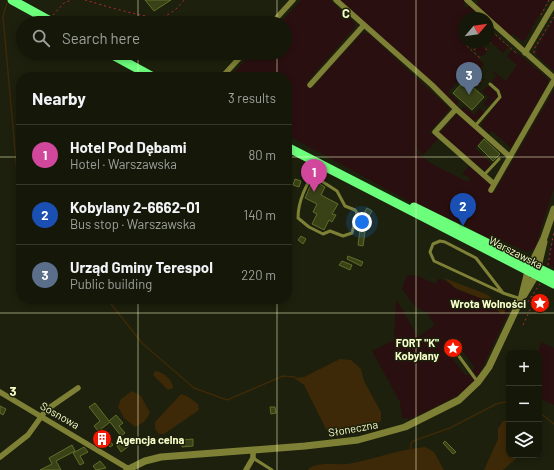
<!DOCTYPE html>
<meta charset="utf-8">
<style>
:root{--surface:#151809;--page:#222517;--text:#f1f3f6;--muted:#9da09c;--line:#34372a;--accent:#f51800}
body{margin:0;font-family:Barlow,sans-serif;background:var(--page);color:var(--text)}
.controls{position:absolute;right:12px;bottom:12px;display:grid;overflow:hidden;border-radius:8px;box-shadow:0 2px 6px #0003}
.controls button{width:36px;height:36px;display:grid;place-items:center;padding:0;border:0;border-bottom:1px solid var(--line);background:var(--surface);color:var(--text);font:20px sans-serif}
.compass{position:absolute;left:458px;top:12px;width:36px;height:36px;border-radius:50%;background:var(--surface);box-shadow:0 2px 6px #0003;rotate:61deg}
.you{position:absolute;left:362px;top:222px;width:14px;height:14px;margin:-10px;border:3px solid #fff;border-radius:50%;background:#1a73e8;box-shadow:0 0 0 6px #1a73e833}
.badge{display:grid;place-items:center;width:26px;height:26px;border-radius:50%;background:var(--accent);color:#fff;font-size:13px;font-weight:700}
.pin{position:absolute;translate:-50% -33px;filter:drop-shadow(0 1px 2px #0008)}
.pin::after{content:'';position:absolute;top:21px;width:14px;height:12px;background:inherit;clip-path:polygon(0 0,100% 0,50% 100%)}
.list{margin:0;padding:0;list-style:none}
h2{display:flex;justify-content:space-between;align-items:center;height:52px;margin:0;padding:0 16px;font-size:17px}
h2 small{font-size:13px;font-weight:400;color:var(--muted)}
.list li{display:grid;grid-template-columns:26px 1fr auto;gap:12px;align-items:center;box-sizing:border-box;height:60px;padding:0 16px;border-top:1px solid var(--line)}
.list b{display:block;font-size:15px;white-space:nowrap}
.list p{margin:0;font-size:13px;white-space:nowrap;color:var(--muted)}
.list em{font-size:13px;font-style:normal;color:var(--muted)}
.icon{flex:none;width:22px;height:22px;fill:none;stroke:currentColor;stroke-width:2;stroke-linecap:round;stroke-linejoin:round}
.map{position:relative;flex:none;width:554px;height:470px;overflow:hidden}
.search{position:absolute;background:var(--surface);box-shadow:0 2px 6px #0003;left:16px;top:16px;width:276px;height:44px;display:flex;align-items:center;gap:10px;box-sizing:border-box;padding:0 14px;border-radius:22px;color:var(--muted);font-size:15px}
.panel{position:absolute;background:var(--surface);box-shadow:0 2px 6px #0003;left:16px;top:72px;width:276px;height:232px;border-radius:16px}
.map>svg:first-child{display:block}
</style>
<div class="map">
<svg width="554" height="470" viewBox="0 0 554 470">
<rect width="100%" height="100%" fill="#1c200c"/>
<!-- green -->
<path fill="#2a0f10" d="M 301,0 L 330,0 L 355,23 L 355,27 L 306,83 L 312,88 L 362,33 L 368,33 L 450,109 L 414,149 L 430,163 L 468,182 L 470,178 L 462,174 L 469,166 L 491,185 L 489,189 L 494,193 L 554,90 L 554,187 L 535,248 L 527,252 L 491,235 L 489,239 L 458,221 L 449,222 L 440,218 L 287,135 L 287,77 L 230,77 L 252,53 L 285,53 L 285,23 L 280,23 Z
M 340,0 L 463,0 L 465,2 L 464,6 L 467,8 L 470,6 L 474,10 L 466,18 L 464,18 L 460,30 L 462,42 L 484,64 L 472,78 L 473,79 L 471,81 L 463,75 L 448,92 L 459,102 L 456,106 L 435,84 Z
M 478,0 L 548,0 L 525,40 L 522,41 L 513,34 L 511,36 L 477,5 Z
M 554,19 L 554,71 L 537,56 L 536,49 Z
M 491,32 L 508,47 L 503,53 L 488,39 Z
M476 51a5 5 0 1 1 10 0a5 5 0 1 1-10 0Z
M 512,50 L 516,54 L 519,54 L 548,79 L 548,83 L 511,148 L 492,131 L 489,134 L 481,125 L 502,96 L 499,89 L 491,82 L 497,76 L 492,72 L 493,71 L 506,81 L 517,65 L 507,56 Z
M 489,85 L 498,96 L 487,107 L 483,104 L 489,97 L 482,91 Z
M 464,106 L 474,115 L 480,108 L 483,111 L 483,115 L 474,121 L 460,110 Z
M 457,114 L 484,137 L 475,148 L 491,164 L 485,171 L 440,133 Z
M 430,132 L 438,139 L 423,155 L 415,148 Z
M 554,238 L 554,268 L 548,263 Z
M 407,275 L 417,276 L 436,284 L 438,279 L 444,280 L 458,290 L 485,300 L 502,314 L 506,309 L 504,307 L 511,307 L 479,375 L 476,375 L 472,371 L 475,368 L 459,346 L 462,343 L 450,350 L 447,355 L 449,354 L 465,375 L 469,374 L 474,381 L 457,396 L 408,420 L 407,417 L 404,419 L 402,417 L 400,402 L 372,351 L 394,340 L 396,300 C 405,312 410,325 418,337 L 435,325 L 426,312 L 415,306 L 402,289 Z
M 542,342 L 554,348 L 554,405 L 539,398 L 539,353 L 537,353 Z"/>
<!-- water -->
<path fill="#3d2907" d="M 444,278 L 486,294 L 504,307 L 505,313 L 502,314 L 485,300 L 455,288 Z
M 340,359 L 351,360 L 361,369 L 364,381 L 381,412 L 381,420 C 374,431 335,439 326,429 L 304,385 L 294,378 L 304,377 Z
M 155,371 C 162,371 174,381 173,388 L 168,390 L 153,375 Z
M 132,391 L 141,396 L 150,413 L 144,422 L 135,427 L 124,418 L 118,407 L 121,399 Z
M 181,394 L 187,396 L 198,404 L 199,410 L 164,434 L 159,434 L 155,429 L 155,422 Z
M 509,418 L 509,455 L 520,455 L 503,470 L 484,470 L 498,439 L 498,429 L 502,422 Z
M 425,447 L 434,452 L 444,470 L 308,470 C 314,461 337,465 347,464 C 373,460 398,449 425,447 Z"/>
<g fill="none" stroke-linecap="round" stroke-linejoin="round">
<!-- stream -->
<path stroke="#3d2907" stroke-width="1.5" d="M 7,3 L 3,16 L 17,173 L 21,184
M 107,299 L 143,344 L 194,388 L 227,400 L 283,376 L 295,377
M 539,412 L 554,424
M 411,450 L 411,443 L 413,441 L 450,428 L 496,404 L 509,401"/>
</g>
<!-- building -->
<path fill="#394117" stroke="#606e28" d="M 145,0 L 171,0 L 154,11 Z
M 465,80 L 484,97 L 472,110 L 453,93 Z
M 484,139 L 500,154 L 493,161 L 478,146 Z
M 295,179 L 301,181 L 299,187 L 293,185 Z
M 313,180 L 325,187 L 321,195 L 338,204 L 332,214 L 336,215 L 332,222 L 329,220 L 324,230 L 312,224 L 317,214 L 313,212 L 317,204 L 305,198 Z
M 367,208 L 372,211 L 369,216 L 364,213 Z
M 360,230 L 365,232 L 363,246 L 358,245 Z
M 301,236 L 306,239 L 303,244 L 298,240 Z
M 348,256 L 363,262 L 361,266 L 347,259 Z
M 342,261 L 352,265 L 350,270 L 339,265 Z
M 95,403 L 109,421 L 116,415 L 123,423 L 119,426 L 125,433 L 121,436 L 110,422 L 101,429 L 113,445 L 110,447 L 105,441 L 100,446 L 95,440 L 99,437 L 96,433 L 98,431 L 94,426 L 100,421 L 89,407 Z
M 0,406 L 6,409 L 3,415 L 0,413 Z
M 270,407 L 275,407 L 276,413 L 271,414 Z
M 193,439 L 193,446 L 182,447 L 182,440 Z
M 124,441 L 129,446 L 121,452 L 117,446 Z
M 445,441 L 456,452 L 453,454 L 443,443 Z
M 72,445 L 75,451 L 56,461 L 61,470 L 40,470 L 52,464 L 49,458 Z
M 84,447 L 88,452 L 80,456 L 84,463 L 80,465 L 73,453 Z
M 100,461 L 106,468 L 96,470 L 93,466 Z"/>
<g fill="none" stroke-linecap="round" stroke-linejoin="round">
<!-- path -->
<path stroke="#b42932" stroke-width="1" stroke-dasharray="2 3" stroke-linecap="butt" d="M 85,0 C 99,4 150,20 162,17 C 170,15 179,7 184,0
M 473,14 L 477,18
M 53,15 L 64,3 L 71,0
M 541,15 L 549,0
M 468,18 L 473,13
M 464,22 C 460,30 460,39 466,45 L 472,42
M 488,28 L 516,53 L 518,53
M 488,35 L 491,32
M 488,40 L 492,44
M 478,42 L 487,50
M 467,46 L 480,58
M 474,50 L 481,42
M 534,53 L 534,49 L 554,17
M 178,74 L 183,77
M 477,86 L 482,80
M 548,265 L 554,231
M 525,306 L 540,284
M 523,325 L 534,301 L 537,302"/>
<!-- service -->
<path stroke="#7e8135" stroke-width="3" d="M 475,126 L 500,97 L 498,91 L 490,84
M 312,175 L 337,191 L 345,206 L 355,210 L 357,213 L 352,233 L 343,236 L 330,231 L 323,234 L 309,227 L 298,218 C 298,198 309,181 318,164
M 484,175 L 499,159
M 503,293 L 476,258 L 445,242 L 440,241 L 433,244 L 430,252 L 434,261 L 503,293 L 521,299
M 453,348 L 477,381
M 253,458 L 272,470"/>
<!-- minor -->
<path stroke="#7e8135" stroke-width="5.5" d="M 336,0 L 432,85 L 456,109
M 467,0 L 487,18
M 488,19 L 554,78
M 272,23 L 293,0
M 525,53 L 554,4
M 222,77 L 244,53
M 310,85 L 364,25
M 494,184 L 435,132 L 456,109 L 510,157
M 491,190 L 554,80
M 0,392 L 129,469
M 0,457 L 28,435 L 46,410 L 78,388
M 246,470 L 253,458 L 253,450"/>
<!-- tertiary -->
<path stroke="#7e8135" stroke-width="7" d="M 524,295 L 536,275 L 544,242
M 127,470 L 145,461 L 161,457 L 305,446 L 358,440 L 405,427 L 459,400 L 478,382 L 489,367 L 521,299 L 528,271 L 544,238 L 554,209"/>
<!-- trunk -->
<path stroke="#6cff7c" stroke-width="9" d="M 12,0 L 54,23
M 109,53 L 153,77
M 287,147 L 554,284
M 414,207 L 554,276"/>
</g>
<!-- grid -->
<path fill="none" stroke="#f9ffca" stroke-width="1" stroke-opacity="0.55" d="M 138,0 L 138,23M 277,0 L 277,23M 416,0 L 416,470M 138,53 L 138,77M 277,53 L 277,77M 0,157 L 21,157M 287,157 L 554,157M 138,299 L 138,470M 277,299 L 277,470M 0,313 L 554,313"/>
<!-- icons -->
<defs>
<symbol id="sight-disc" viewBox="-11 -11 22 22"><circle r="9.5" fill="#f51800" stroke="#1c200c"/><path d="M0-6L1.8-2.2L6-1.7L2.9 1.2L3.7 5.4L0 3.3L-3.7 5.4L-2.9 1.2L-6-1.7L-1.8-2.2Z" fill="#fff"/></symbol>
<symbol id="building-disc" viewBox="-11 -11 22 22"><circle r="9.5" fill="#f51800" stroke="#1c200c"/><path d="M-4-6H4V6H1V3H-1V6H-4ZM-2.5-4.3h1.7v1.8h-1.7ZM.8-4.3h1.7v1.8H.8ZM-2.5-1h1.7V.8h-1.7ZM.8-1h1.7V.8H.8Z" fill="#fff"/></symbol>
</defs>
<g fill-rule="evenodd">
<use href="#sight-disc" x="529" y="292" width="22" height="22"/>
<use href="#sight-disc" x="442" y="337" width="22" height="22"/>
<use href="#building-disc" x="91" y="428" width="22" height="22"/>
</g>
<g text-anchor="middle" dominant-baseline="central" stroke-width="3" stroke-linejoin="round" paint-order="stroke">
<!-- street labels -->
<g font-size="11" fill="#f9ffca" stroke="#1c200c">
<text transform="translate(516 252) rotate(27)">Warszawska</text>
<text transform="translate(60 415) rotate(30)">Sosnowa</text>
<text transform="translate(353 428) rotate(-10)">Słoneczna</text>
</g>
<!-- poi labels -->
<g font-size="11" font-weight="bold" fill="#f9ffca" stroke="#1c200c" text-anchor="end">
<text x="526" y="303">Wrota Wolności</text>
<text x="439" y="342">FORT "K"<tspan x="439" dy="13">Kobylany</tspan></text>
<text x="116" y="439" text-anchor="start">Agencja celna</text>
</g>
</g>
<g font-size="13" text-anchor="middle" font-weight="bold" fill="#f9ffca" stroke="#1c200c" stroke-width="3" stroke-linejoin="round" paint-order="stroke">
<text x="346" y="18">C</text>
<text x="13" y="396">3</text>
</g>
</svg>
<div class="controls">
<button>+</button>
<button>−</button>
<button><svg class="icon" aria-label="layers" viewBox="0 0 24 24"><path d="M12 4l9 5-9 5-9-5zM3 14l9 5 9-5"/></svg></button>
</div>
<svg class="compass" viewBox="-18 -18 36 36"><path d="M0-13l5 13h-10z" fill="#e53935"/><path d="M0 13l5-13h-10z" fill="#9da09c"/></svg>
<div class="you"></div>
<div class="pin badge" style="left:314px;top:192px;background:#d1479c">1</div>
<div class="pin badge" style="left:463px;top:226px;background:#1a4fb4">2</div>
<div class="pin badge" style="left:469px;top:95px;background:#5c6f8a">3</div>
<div class="search"><svg class="icon" aria-label="search" viewBox="0 0 24 24"><circle cx="10" cy="10" r="6"/><path d="M15 15l6 6"/></svg>Search here</div>
<section class="panel">
<h2>Nearby<small>3 results</small></h2>
<ul class="list">
<li><span class="badge" style="background:#d1479c">1</span><div><b>Hotel Pod Dębami</b><p>Hotel · Warszawska</p></div><em>80 m</em></li>
<li><span class="badge" style="background:#1a4fb4">2</span><div><b>Kobylany 2-6662-01</b><p>Bus stop · Warszawska</p></div><em>140 m</em></li>
<li><span class="badge" style="background:#5c6f8a">3</span><div><b>Urząd Gminy Terespol</b><p>Public building</p></div><em>220 m</em></li>
</ul>
</section>
</div>
